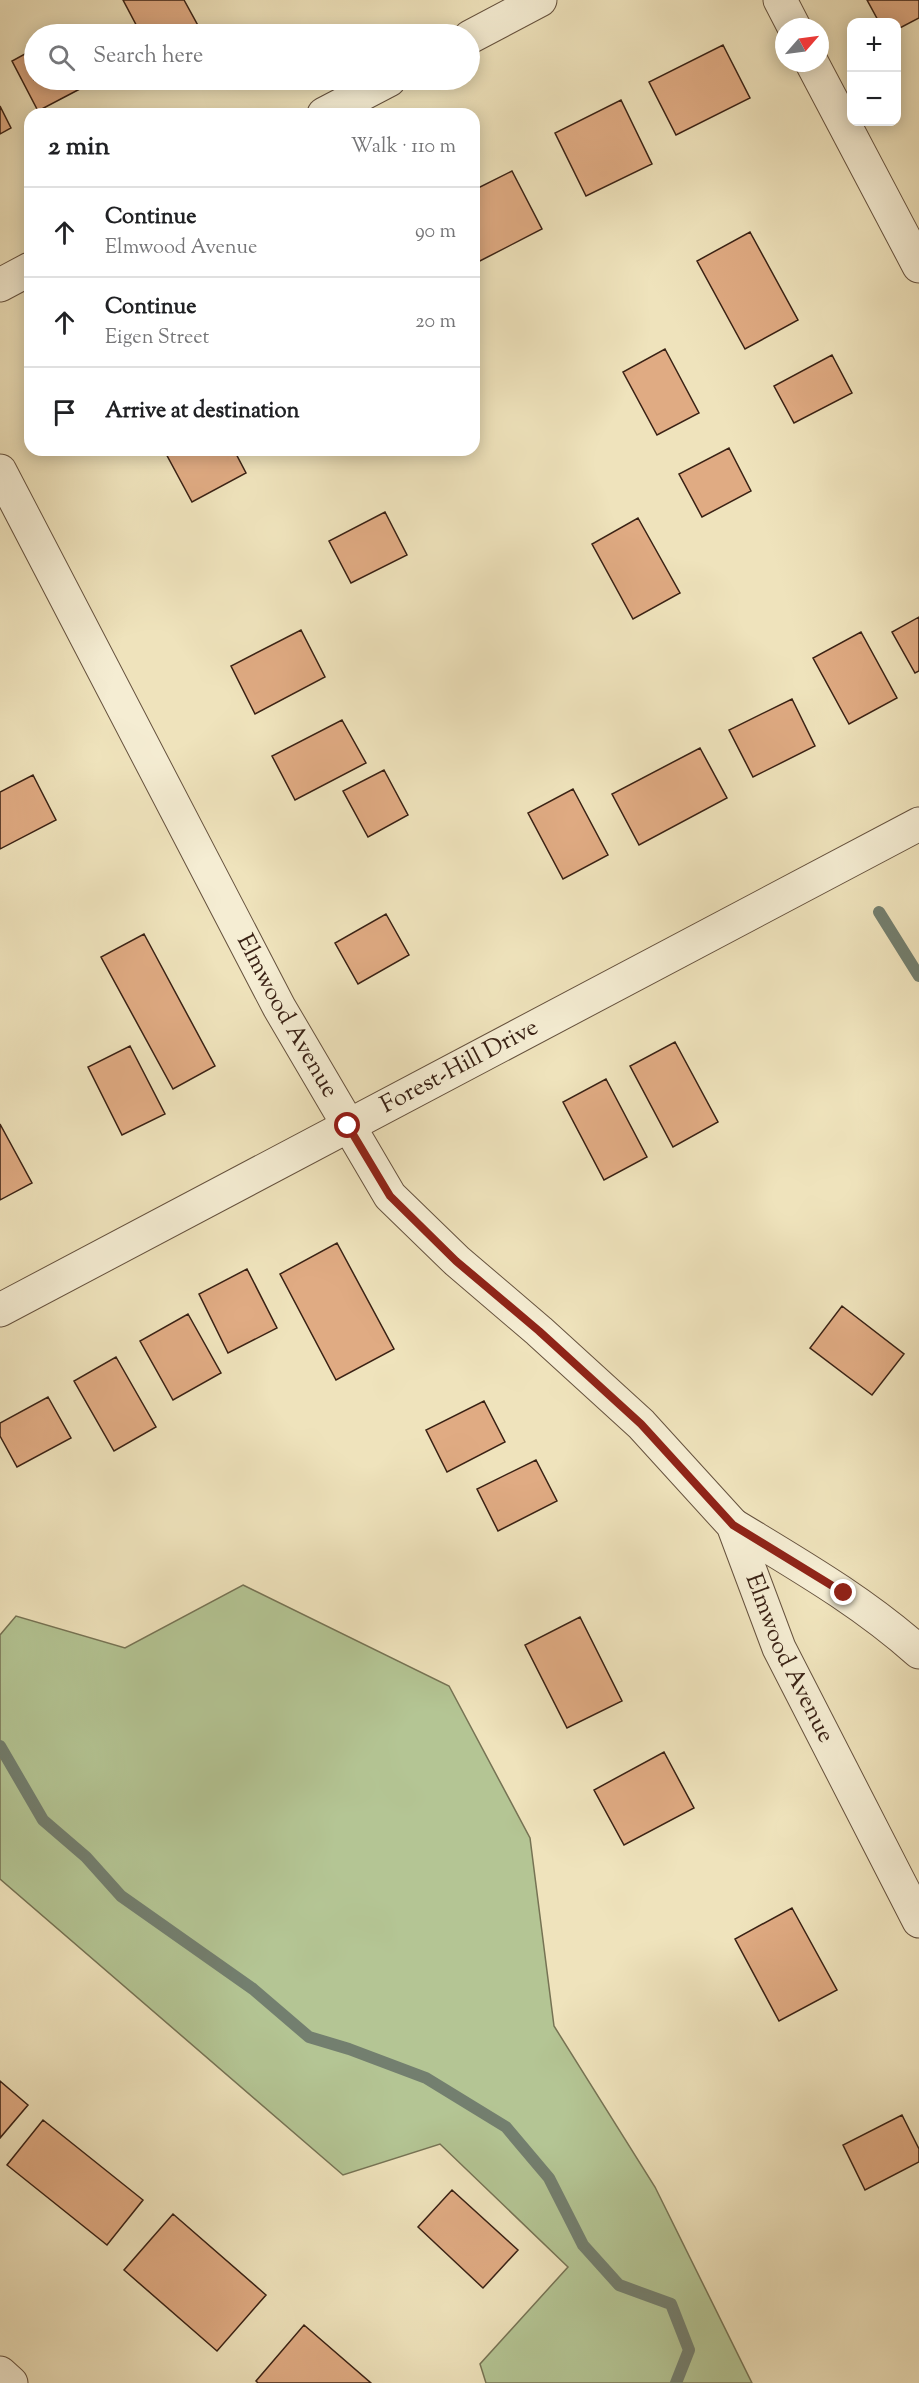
<!DOCTYPE html>
<meta charset="utf-8">
<style>
:root{--surface:#fff;--page:#f2f2f2;--text:#202124;--muted:#757577;--line:#e0e0e0}
body{margin:0;font-family:"Sorts Mill Goudy",serif;background:var(--page);color:var(--text)}
.controls{position:absolute;right:18px;top:18px;display:grid;overflow:hidden;border-radius:12px;box-shadow:0 3px 15px #0003}
.controls button{width:54px;height:54px;display:grid;place-items:center;padding:0;border:0;border-bottom:2px solid var(--line);background:var(--surface);color:var(--text);font:30px sans-serif}
.compass{position:absolute;left:775px;top:18px;width:54px;height:54px;border-radius:50%;background:var(--surface);box-shadow:0 3px 15px #0003;rotate:62deg}
.stop{position:absolute;width:18px;height:18px;margin:-14px;border:4px solid #8f2418;border-radius:50%;background:#fff}
.stop.end{background:#8f2418;border-color:#fff;box-shadow:0 2px 6px #0008}
.list{margin:0;padding:0;list-style:none}
h2{display:flex;justify-content:space-between;align-items:center;height:78px;margin:0;padding:0 24px;font-size:26px}
h2 small{font-size:20px;font-weight:400;color:var(--muted)}
.list li{display:grid;grid-template-columns:39px 1fr auto;gap:18px;align-items:center;box-sizing:border-box;height:90px;padding:0 24px;border-top:2px solid var(--line)}
.list b{display:block;font-size:22px;white-space:nowrap}
.list p{margin:0;font-size:20px;white-space:nowrap;color:var(--muted)}
.list em{font-size:20px;font-style:normal;color:var(--muted)}
.icon{flex:none;width:33px;height:33px;fill:none;stroke:currentColor;stroke-width:2;stroke-linecap:round;stroke-linejoin:round}
.map{position:relative;flex:none;width:919px;height:2383px;overflow:hidden}
.search{position:absolute;background:var(--surface);box-shadow:0 3px 15px #0003;left:24px;top:24px;width:456px;height:66px;display:flex;align-items:center;gap:15px;box-sizing:border-box;padding:0 21px;border-radius:33px;color:var(--muted);font-size:22px}
.panel{position:absolute;background:var(--surface);box-shadow:0 3px 15px #0003;left:24px;top:108px;width:456px;height:348px;border-radius:18px}
.map>svg:first-child{display:block}
</style>
<div class="map">
<svg width="919" height="2383" viewBox="0 0 919 2383">
<rect width="100%" height="100%" fill="#efe3bc"/>
<filter id="stains"><feTurbulence type="fractalNoise" baseFrequency=".00333" numOctaves="4"/><feColorMatrix values="0 0 0 0 .2 0 0 0 0 .09 0 0 0 0 .02 0 0 0 .5 -.17"/></filter>
<radialGradient id="worn" r=".72"><stop offset=".6" stop-color="#630" stop-opacity="0"/><stop offset="1" stop-color="#630" stop-opacity=".3"/></radialGradient>
<!-- green -->
<path fill="#b4c594" stroke="#767354" stroke-width="1.5" d="M 243,1585 L 449,1686 L 530,1838 L 554,2026 L 655,2187 L 752,2383 L 486,2383 L 480,2364 L 568,2267 L 440,2144 L 343,2175 L 0,1879 L 0,1635 L 16,1616 L 125,1648 Z"/>
<g fill="none" stroke-linecap="round" stroke-linejoin="round">
<!-- stream -->
<path stroke="#737f6f" stroke-width="12" d="M 879,912 L 919,976
M 0,1746 L 43,1820 L 86,1857 L 121,1896 L 253,1989 L 309,2037 L 349,2049 L 426,2078 L 506,2127 L 549,2178 L 583,2245 L 619,2285 L 671,2304 L 689,2350 L 676,2383"/>
</g>
<!-- building -->
<path fill="#e0ab83" stroke="#392114" stroke-width="1.5" d="M 123,0 L 184,0 L 201,31 L 195,34 L 141,34 Z
M 867,0 L 919,0 L 919,18 L 896,30 L 896,22 L 879,22 Z
M 723,45 L 750,98 L 676,135 L 649,82 Z
M 34,49 L 34,80 L 97,80 L 38,111 L 12,61 Z
M 621,100 L 652,164 L 586,196 L 555,133 Z
M 0,106 L 11,128 L 0,134 Z
M 512,171 L 542,229 L 474,264 L 474,190 Z
M 750,232 L 798,320 L 745,349 L 697,261 Z
M 665,349 L 699,413 L 657,435 L 623,372 Z
M 832,355 L 852,393 L 794,423 L 774,386 Z
M 729,448 L 751,491 L 702,517 L 679,474 Z
M 164,450 L 234,450 L 246,473 L 192,502 Z
M 385,512 L 407,555 L 351,583 L 329,541 Z
M 638,518 L 680,593 L 633,619 L 592,544 Z
M 919,617 L 919,671 L 915,673 L 892,632 Z
M 301,630 L 325,677 L 255,714 L 231,666 Z
M 861,632 L 897,698 L 849,724 L 813,658 Z
M 792,699 L 815,746 L 753,777 L 729,730 Z
M 342,720 L 366,763 L 295,800 L 272,756 Z
M 700,748 L 727,798 L 639,845 L 612,794 Z
M 384,770 L 408,815 L 368,837 L 343,791 Z
M 33,775 L 56,820 L 0,849 L 0,792 Z
M 573,789 L 608,855 L 563,879 L 528,813 Z
M 386,914 L 409,955 L 358,984 L 335,943 Z
M 144,934 L 215,1066 L 173,1089 L 101,957 Z
M 675,1042 L 718,1122 L 673,1147 L 630,1066 Z
M 130,1046 L 165,1114 L 122,1135 L 88,1067 Z
M 606,1079 L 647,1157 L 604,1180 L 563,1102 Z
M 0,1124 L 32,1183 L 0,1200 Z
M 337,1243 L 394,1349 L 336,1380 L 280,1274 Z
M 247,1269 L 277,1328 L 228,1353 L 199,1294 Z
M 842,1306 L 904,1354 L 872,1395 L 810,1348 Z
M 188,1314 L 221,1373 L 173,1400 L 140,1341 Z
M 116,1357 L 156,1427 L 114,1451 L 74,1381 Z
M 48,1397 L 71,1438 L 17,1467 L 0,1436 L 0,1423 Z
M 484,1401 L 505,1442 L 447,1472 L 426,1430 Z
M 536,1460 L 557,1501 L 498,1531 L 477,1489 Z
M 580,1617 L 622,1701 L 567,1728 L 525,1645 Z
M 664,1752 L 694,1808 L 624,1845 L 594,1790 Z
M 792,1908 L 837,1990 L 779,2021 L 735,1939 Z
M 0,2081 L 28,2105 L 0,2138 Z
M 902,2115 L 919,2149 L 919,2162 L 865,2190 L 843,2145 Z
M 43,2120 L 143,2200 L 107,2245 L 7,2165 Z
M 452,2190 L 518,2250 L 483,2288 L 418,2227 Z
M 173,2214 L 266,2295 L 217,2351 L 124,2270 Z
M 304,2325 L 371,2383 L 258,2383 L 256,2381 Z"/>
<g fill="none" stroke-linecap="round" stroke-linejoin="round">
<defs>
<g id="minor">
<path d="M 780,0 L 794,27"/>
<path d="M 470,37 L 540,0"/>
<path d="M 812,63 L 919,266"/>
<path d="M 324,114 L 389,80"/>
<path d="M 0,285 L 30,269"/>
<path id="s1" d="M 0,471 L 279,1007 L 390,1196 L 457,1261 L 539,1331 L 641,1424 L 733,1525 L 779,1648 L 919,1921"/>
<path id="s2" d="M 0,1310 L 919,824"/>
<path d="M 733,1525 C 797,1564 862,1601 919,1652"/>
<path d="M 0,2373 L 11,2383"/>
</g>
</defs>
<!-- minor casing -->
<use href="#minor" stroke="#66523e" stroke-width="35"/>
<!-- minor -->
<use href="#minor" stroke="#f5edd3" stroke-width="33"/>
</g>
<g fill="none" stroke-linecap="round" stroke-linejoin="round">
<!-- route -->
<path stroke="#8f2418" stroke-width="8" d="M 348,1126 L 390,1196 L 456,1261 L 539,1331 L 641,1424 L 733,1525 L 844,1593"/>
</g>
<g text-anchor="middle" dominant-baseline="central" stroke-width="6" stroke-linejoin="round" paint-order="stroke">
<!-- street labels -->
<g font-size="24" fill="#392114" stroke="#f5edd3">
<text stroke="none"><textPath href="#s1" startOffset="616">Elmwood Avenue</textPath></text>
<text stroke="none"><textPath href="#s2" startOffset="520">Forest-Hill Drive</textPath></text>
<text stroke="none"><textPath href="#s1" startOffset="1444">Elmwood Avenue</textPath></text>
</g>
</g>
<rect width="100%" height="100%" filter="url(#stains)"/>
<rect width="100%" height="100%" fill="url(#worn)"/>
</svg>
<div class="controls">
<button>+</button>
<button>−</button>
</div>
<svg class="compass" viewBox="-18 -18 36 36"><path d="M0-13l5 13h-10z" fill="#e53935"/><path d="M0 13l5-13h-10z" fill="#757577"/></svg>
<div class="stop" style="left:348px;top:1126px"></div>
<div class="stop end" style="left:844px;top:1593px"></div>
<div class="search"><svg class="icon" aria-label="search" viewBox="0 0 24 24"><circle cx="10" cy="10" r="6"/><path d="M15 15l6 6"/></svg>Search here</div>
<section class="panel">
<h2>2 min<small>Walk · 110 m</small></h2>
<ul class="list">
<li><svg class="icon" aria-label="ahead" viewBox="0 0 24 24"><path d="M12 20V5M6 11l6-6 6 6"/></svg><div><b>Continue</b><p>Elmwood Avenue</p></div><em>90 m</em></li>
<li><svg class="icon" aria-label="ahead" viewBox="0 0 24 24"><path d="M12 20V5M6 11l6-6 6 6"/></svg><div><b>Continue</b><p>Eigen Street</p></div><em>20 m</em></li>
<li><svg class="icon" aria-label="arrive" viewBox="0 0 24 24"><path d="M6 21V4h12l-3 4 3 4H6"/></svg><div><b>Arrive at destination</b></div></li>
</ul>
</section>
</div>
